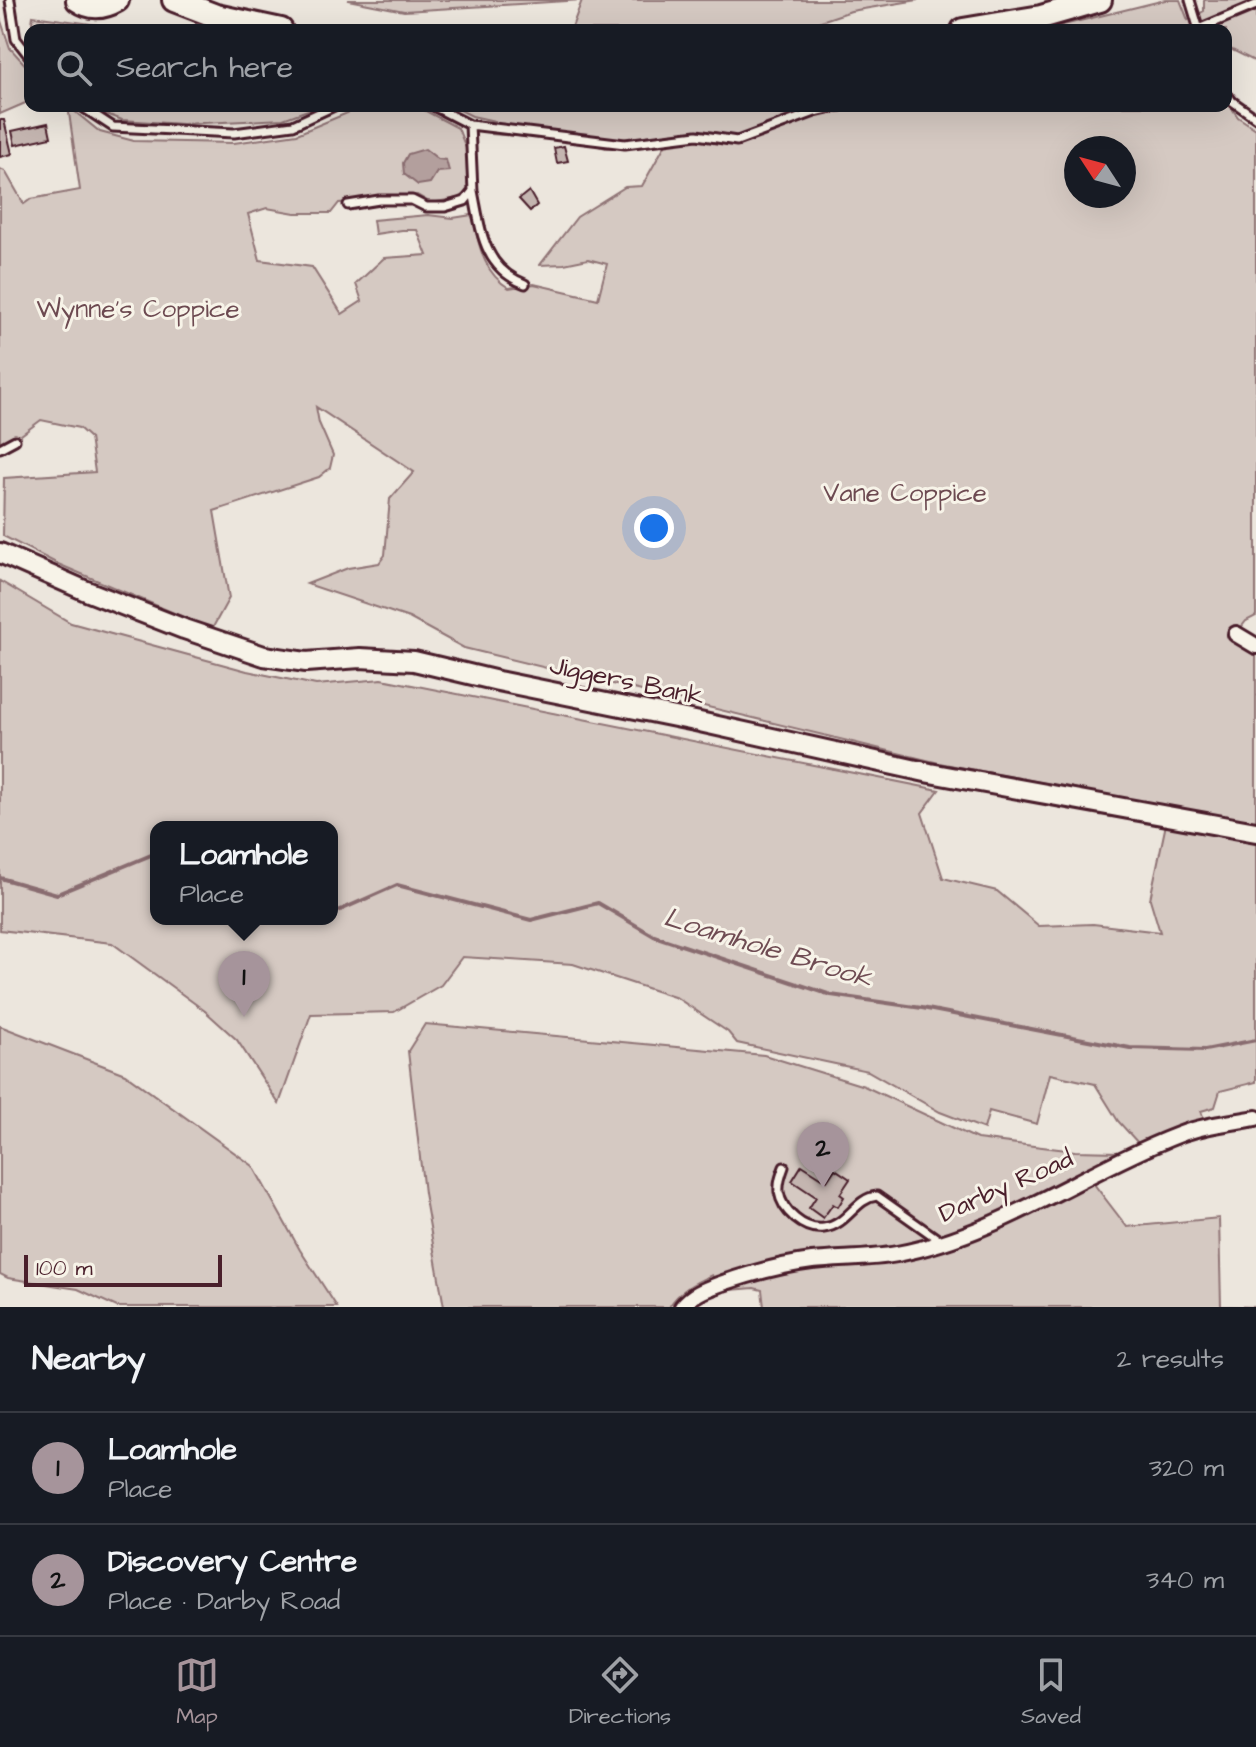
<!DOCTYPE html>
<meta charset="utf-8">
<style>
:root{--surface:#171b24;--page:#242831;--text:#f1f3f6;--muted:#9ea1a6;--line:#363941;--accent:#a6949b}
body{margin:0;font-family:"Architects Daughter",sans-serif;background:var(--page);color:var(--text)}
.compass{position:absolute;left:1064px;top:136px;width:72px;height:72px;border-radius:50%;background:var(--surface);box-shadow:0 8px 32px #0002;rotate:306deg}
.scale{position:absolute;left:24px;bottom:20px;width:198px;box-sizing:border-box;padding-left:8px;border:4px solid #4a1f2b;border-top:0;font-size:22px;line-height:28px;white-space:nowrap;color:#4a1f2b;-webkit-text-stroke:6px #f7f3e8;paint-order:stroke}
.you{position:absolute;left:654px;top:528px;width:28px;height:28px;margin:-20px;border:6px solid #fff;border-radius:50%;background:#1a73e8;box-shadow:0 0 0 12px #1a73e833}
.badge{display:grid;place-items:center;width:52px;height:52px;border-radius:50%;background:var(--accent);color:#111;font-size:26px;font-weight:700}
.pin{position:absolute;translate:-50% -66px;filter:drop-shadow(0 2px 4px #0008)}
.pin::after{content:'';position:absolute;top:42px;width:28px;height:24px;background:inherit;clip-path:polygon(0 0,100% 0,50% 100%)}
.popup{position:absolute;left:150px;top:821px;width:188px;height:104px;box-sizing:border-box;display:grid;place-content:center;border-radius:16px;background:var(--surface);filter:drop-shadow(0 2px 6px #0005);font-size:26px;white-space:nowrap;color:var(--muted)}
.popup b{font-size:30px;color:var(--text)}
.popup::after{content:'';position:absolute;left:50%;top:100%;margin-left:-16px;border:16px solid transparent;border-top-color:var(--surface)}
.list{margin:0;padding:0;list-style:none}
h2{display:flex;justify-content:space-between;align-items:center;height:104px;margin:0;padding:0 32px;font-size:34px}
h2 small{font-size:26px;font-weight:400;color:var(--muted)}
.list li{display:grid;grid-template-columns:52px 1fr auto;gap:24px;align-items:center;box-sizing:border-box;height:112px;padding:0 32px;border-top:2px solid var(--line)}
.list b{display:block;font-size:30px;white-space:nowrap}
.list p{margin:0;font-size:26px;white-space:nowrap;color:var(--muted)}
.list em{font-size:26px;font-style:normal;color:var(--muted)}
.icon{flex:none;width:44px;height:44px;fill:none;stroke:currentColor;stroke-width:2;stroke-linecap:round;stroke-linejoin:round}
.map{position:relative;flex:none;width:1256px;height:1307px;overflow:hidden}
.search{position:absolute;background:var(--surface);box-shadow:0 8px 32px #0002;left:24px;right:24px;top:24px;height:88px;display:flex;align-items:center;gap:20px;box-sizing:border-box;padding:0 28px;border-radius:16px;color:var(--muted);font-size:30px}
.sheet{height:328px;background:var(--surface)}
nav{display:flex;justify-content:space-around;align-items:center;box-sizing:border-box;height:112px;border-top:2px solid var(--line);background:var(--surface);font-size:22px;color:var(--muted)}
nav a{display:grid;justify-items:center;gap:4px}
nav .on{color:var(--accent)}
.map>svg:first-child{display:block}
</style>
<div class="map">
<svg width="1256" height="1307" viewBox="0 0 1256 1307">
<rect width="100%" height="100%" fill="#ece6dd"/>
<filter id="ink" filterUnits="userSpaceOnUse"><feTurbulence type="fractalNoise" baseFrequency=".0125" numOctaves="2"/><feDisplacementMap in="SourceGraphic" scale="16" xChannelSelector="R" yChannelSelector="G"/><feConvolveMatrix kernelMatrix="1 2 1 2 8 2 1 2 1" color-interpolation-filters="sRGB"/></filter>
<g filter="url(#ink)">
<!-- green -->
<path fill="#d5c9c2" stroke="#907476" stroke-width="2" fill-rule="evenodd" d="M 348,0 L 918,0 L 851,11 L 806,26 L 745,30 L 571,30 L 582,0 L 404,11 Z
M 1165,0 L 1180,0 L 1188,20 L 1204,11 L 1204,0 L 1256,0 L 1256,62 L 1226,47 L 1226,30 L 1043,30 Z
M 33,16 L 135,30 L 31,30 Z
M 0,18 L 10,48 L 30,70 L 30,101 L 0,114 Z
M 1226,100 L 1238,117 L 1256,129 L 1256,616 L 1246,621 L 1233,638 L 1256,652 L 1256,823 L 939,763 L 464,648 L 409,618 L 307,584 L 348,568 L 379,563 L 385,555 L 390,499 L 414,472 L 316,407 L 319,423 L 333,455 L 330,468 L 319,477 L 214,511 L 229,598 L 212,629 L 58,564 L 3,536 L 4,478 L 95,472 L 90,438 L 79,428 L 41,420 L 9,444 L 0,447 L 0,169 L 5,171 L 24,204 L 31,199 L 80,190 L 68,106 L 100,132 L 134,141 L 234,143 L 297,134 L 364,106 L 409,106 L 422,109 L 458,128 L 469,156 L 468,191 L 458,198 L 431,203 L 417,195 L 339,203 L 331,213 L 295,213 L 267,208 L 248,214 L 260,260 L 312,267 L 342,314 L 362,301 L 356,284 L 384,258 L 427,255 L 417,230 L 402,230 L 375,234 L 373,220 L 428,215 L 453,218 L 472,215 C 479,243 482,272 509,288 L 534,284 L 598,299 L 607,264 L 588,259 L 564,264 L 540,265 L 577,217 L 625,187 L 642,186 L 665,145 L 606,148 L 579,141 L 492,134 L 495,121 L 472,116 L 452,106 L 1226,106 ZM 1076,148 L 1124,148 L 1124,196 L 1076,196 Z
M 92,106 L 319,106 L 283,119 L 182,124 L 122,120 L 99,111 Z
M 0,581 L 71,623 L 247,671 L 316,685 L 382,679 L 939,790 L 922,813 L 943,878 L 997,891 L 1039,926 L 1093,924 L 1160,932 L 1150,899 L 1166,824 L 1256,842 L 1256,1082 L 1220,1091 L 1215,1107 L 1201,1111 L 1204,1119 L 1138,1143 L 1118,1121 L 1095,1084 L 1050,1074 L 1037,1124 L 989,1111 L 984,1129 L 940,1112 L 868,1071 L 737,1043 L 728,1032 L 677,998 L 573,964 L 462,957 L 441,985 L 394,1012 L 311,1014 L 279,1104 L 237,1040 L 205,1011 L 112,943 L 0,930 ZM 156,827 L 332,827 L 332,919 L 156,919 Z
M 425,1024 L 764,1055 L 864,1086 L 977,1139 L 1075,1151 L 1117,1152 L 1084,1171 L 1127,1227 L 1219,1218 L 1221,1306 L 1256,1307 L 764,1307 L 762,1290 L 754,1288 L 719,1291 L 712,1275 C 694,1283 680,1290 669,1307 L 444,1307 L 424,1193 L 408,1051 Z
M 0,1026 L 125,1074 L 253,1166 L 300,1250 L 337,1307 L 117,1307 L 78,1289 L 8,1278 L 0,1274 Z"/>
<!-- water -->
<path fill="#b39f9d" stroke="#896c6f" stroke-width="2" d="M 425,149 L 438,159 L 446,160 L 449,171 L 437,172 L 430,183 L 418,185 L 404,174 L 403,163 L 408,154 Z"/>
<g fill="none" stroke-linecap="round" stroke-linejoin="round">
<!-- stream -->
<path stroke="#896c6f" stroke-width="4" d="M 0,878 L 57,894 L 156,853
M 332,908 L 336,912 L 397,885 L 531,920 L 598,903 L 654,936 L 831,995 L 922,1008 L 1130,1048 L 1205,1050 L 1256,1040"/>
</g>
<!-- building -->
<path fill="#c4b5b0" stroke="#4a1f2b" stroke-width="2" d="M 0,120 L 4,120 L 12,154 L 0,157 Z
M 48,123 L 51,137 L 15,145 L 12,131 Z
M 564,146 L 568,161 L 557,163 L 554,148 Z
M 529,191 L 537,205 L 530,211 L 519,199 Z
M 802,1165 L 827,1181 L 835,1169 L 850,1179 L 840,1194 L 844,1197 L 838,1207 L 833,1204 L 823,1218 L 809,1208 L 816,1197 L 792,1181 Z"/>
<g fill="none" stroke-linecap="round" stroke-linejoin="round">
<defs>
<path id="service" d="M 10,0 L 16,39 L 30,57
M 1190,0 L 1199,30
M 1196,30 L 1256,5
M 1226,93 L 1232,101 L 1256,118
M 81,106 L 113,127 L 234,133 L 293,125 L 334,106
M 433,106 L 470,125 L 625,144 L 697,135 L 737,141 L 815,112 L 841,106
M 473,191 C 481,230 483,268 525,284
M 348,205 L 379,200 L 412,200 L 426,207 L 445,207 L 465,201 L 473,191 L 470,125
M 0,448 L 15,440
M 784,1167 C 781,1175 778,1183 779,1192 C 782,1211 804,1231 824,1228 C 848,1225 855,1198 877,1196 L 942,1242"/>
<path id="minor" d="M 1236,634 L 1256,646
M 682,1307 C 693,1293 707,1289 723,1283 C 752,1273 781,1265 812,1261 C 840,1258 870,1259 897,1254 C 999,1235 1084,1171 1178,1135 C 1203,1125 1230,1123 1256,1118"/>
<path id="tertiary" d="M 0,553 L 84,590 L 184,629 L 264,656 L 306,662 L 360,658 L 414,661 L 498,681 L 695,721 L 930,773 L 1256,832"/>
<path id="primary" d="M 78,0 C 91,9 103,8 117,0
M 174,0 L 216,16 L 281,30
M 963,30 L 1041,17 L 1100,0"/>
</defs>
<!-- service casing -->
<use href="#service" stroke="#4a1f2b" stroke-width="13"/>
<!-- minor casing -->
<use href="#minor" stroke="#4a1f2b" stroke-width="20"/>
<!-- tertiary casing -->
<use href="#tertiary" stroke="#4a1f2b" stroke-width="24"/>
<!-- primary casing -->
<use href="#primary" stroke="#4a1f2b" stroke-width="28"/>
<!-- service -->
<use href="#service" stroke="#f7f3e8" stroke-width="7"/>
<!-- minor -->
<use href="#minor" stroke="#f7f3e8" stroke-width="14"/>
<!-- tertiary -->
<use href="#tertiary" stroke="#f7f3e8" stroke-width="18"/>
<!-- primary -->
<use href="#primary" stroke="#f7f3e8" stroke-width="22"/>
</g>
</g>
<g text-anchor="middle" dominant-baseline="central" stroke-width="6" stroke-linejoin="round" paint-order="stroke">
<!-- park labels -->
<g font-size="26" fill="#6d4a51" stroke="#f7f3e8">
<text x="138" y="309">Wynne's Coppice</text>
<text x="905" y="493">Vane Coppice</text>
</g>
<!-- street labels -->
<g font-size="26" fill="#4a1f2b" stroke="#f7f3e8">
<text transform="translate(627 681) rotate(12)">Jiggers Bank</text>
<text transform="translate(1006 1186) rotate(-24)">Darby Road</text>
</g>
<!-- water labels -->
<g font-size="28" font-style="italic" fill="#6f4c53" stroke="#f7f3e8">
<text transform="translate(768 948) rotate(17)">Loamhole Brook</text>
</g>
</g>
</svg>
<svg class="compass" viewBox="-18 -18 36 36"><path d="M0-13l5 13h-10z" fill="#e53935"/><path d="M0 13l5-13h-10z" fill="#9ea1a6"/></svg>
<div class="scale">100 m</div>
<div class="you"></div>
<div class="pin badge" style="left:244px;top:1017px">1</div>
<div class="popup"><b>Loamhole</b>Place</div>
<div class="pin badge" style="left:823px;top:1188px">2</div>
<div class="search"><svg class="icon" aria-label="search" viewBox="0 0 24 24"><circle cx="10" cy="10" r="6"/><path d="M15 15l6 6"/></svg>Search here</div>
</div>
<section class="sheet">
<h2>Nearby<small>2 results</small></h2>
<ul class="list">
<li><span class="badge">1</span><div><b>Loamhole</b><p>Place</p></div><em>320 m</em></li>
<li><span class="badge">2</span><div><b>Discovery Centre</b><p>Place · Darby Road</p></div><em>340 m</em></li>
</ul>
</section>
<nav>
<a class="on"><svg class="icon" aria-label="map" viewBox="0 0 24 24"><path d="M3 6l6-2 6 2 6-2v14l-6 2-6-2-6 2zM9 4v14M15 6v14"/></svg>Map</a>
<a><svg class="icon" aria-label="directions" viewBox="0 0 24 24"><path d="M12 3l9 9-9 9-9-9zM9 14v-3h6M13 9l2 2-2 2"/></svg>Directions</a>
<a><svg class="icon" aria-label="saved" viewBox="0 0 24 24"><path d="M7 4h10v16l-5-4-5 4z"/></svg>Saved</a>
</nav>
